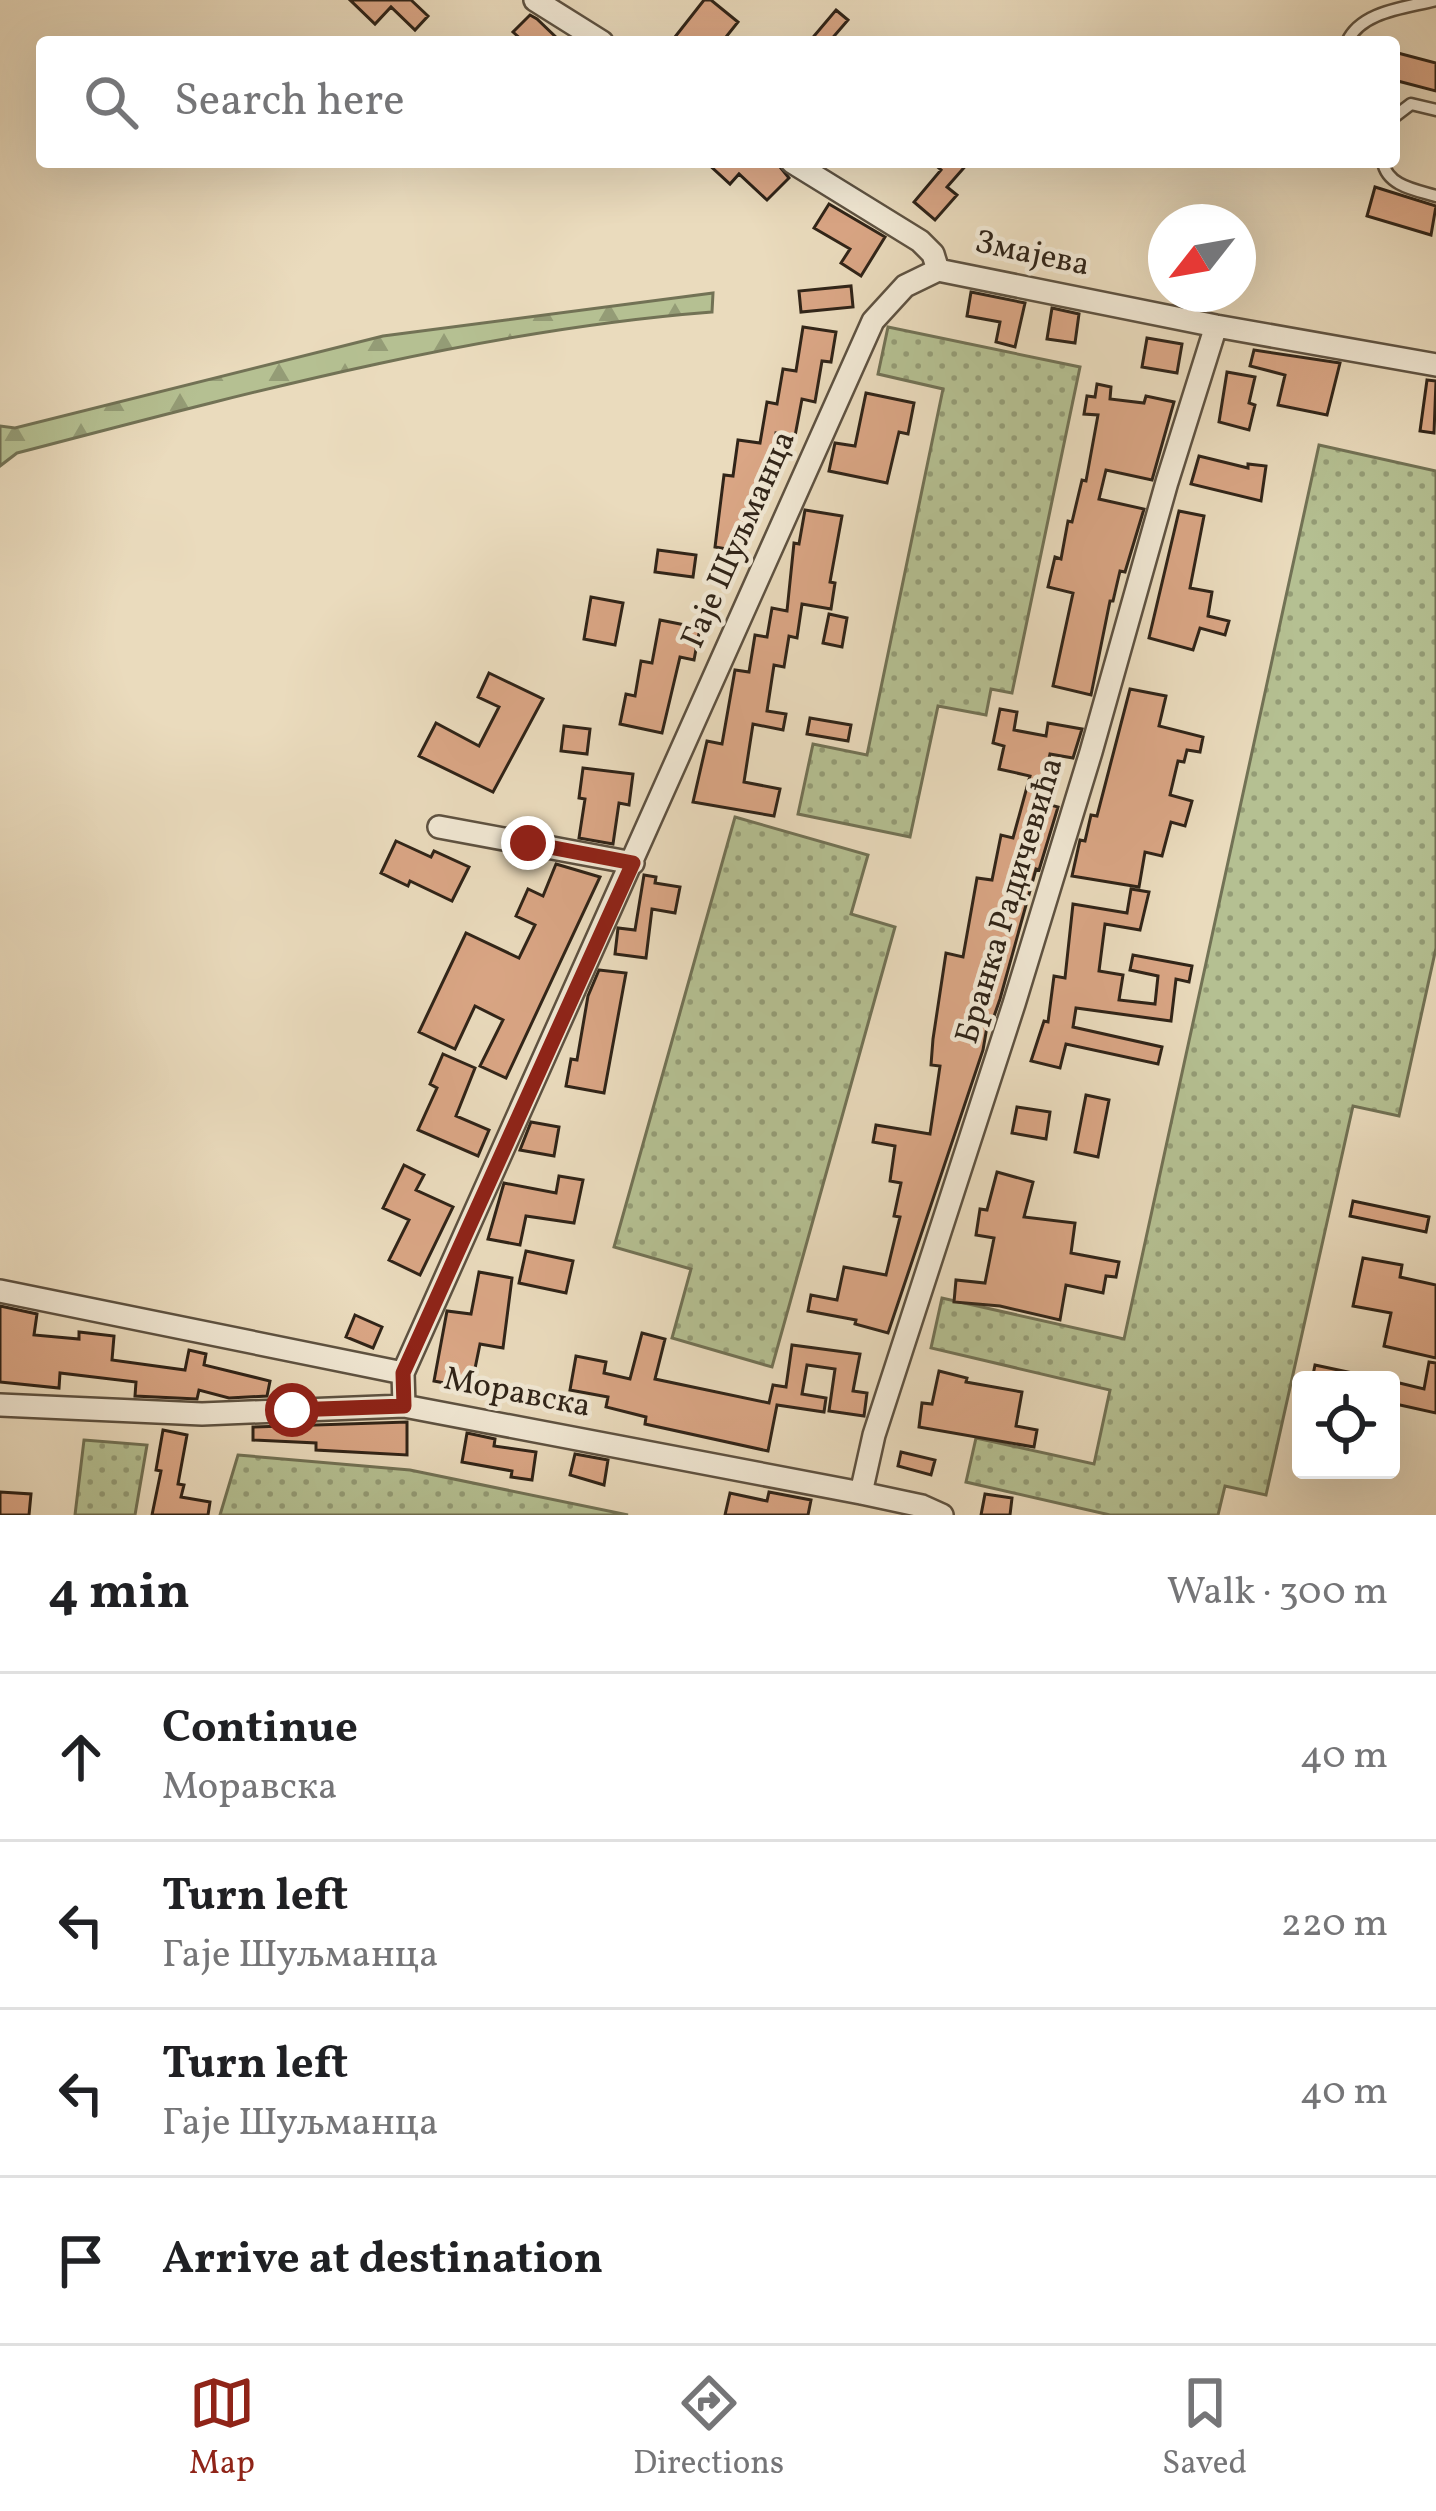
<!DOCTYPE html>
<meta charset="utf-8">
<style>
:root{--surface:#fff;--page:#f6f6f6;--text:#202124;--muted:#757577;--line:#e0e0e0;--accent:#8f2418}
body{margin:0;font-family:Vollkorn,serif;background:var(--page);color:var(--text)}
.controls{position:absolute;right:36px;bottom:36px;display:grid;overflow:hidden;border-radius:12px;box-shadow:0 12px 48px #0002}
.controls button{width:108px;height:108px;display:grid;place-items:center;padding:0;border:0;border-bottom:3px solid var(--line);background:var(--surface);color:var(--text);font:60px sans-serif}
.compass{position:absolute;left:1148px;top:204px;width:108px;height:108px;border-radius:50%;background:var(--surface);box-shadow:0 12px 48px #0002;rotate:239deg}
.stop{position:absolute;width:36px;height:36px;margin:-27px;border:9px solid #8f2418;border-radius:50%;background:#fff}
.stop.end{background:#8f2418;border-color:#fff;box-shadow:0 3px 12px #0008}
.list{margin:0;padding:0;list-style:none}
h2{display:flex;justify-content:space-between;align-items:center;height:156px;margin:0;padding:0 48px;font-size:51px}
h2 small{font-size:39px;font-weight:400;color:var(--muted)}
.list li{display:grid;grid-template-columns:78px 1fr auto;gap:36px;align-items:center;box-sizing:border-box;height:168px;padding:0 48px;border-top:3px solid var(--line)}
.list b{display:block;font-size:45px;white-space:nowrap}
.list p{margin:0;font-size:39px;white-space:nowrap;color:var(--muted)}
.list em{font-size:39px;font-style:normal;color:var(--muted)}
.icon{flex:none;width:66px;height:66px;fill:none;stroke:currentColor;stroke-width:2;stroke-linecap:round;stroke-linejoin:round}
.map{position:relative;flex:none;width:1436px;height:1515px;overflow:hidden}
.search{position:absolute;background:var(--surface);box-shadow:0 12px 48px #0002;left:36px;right:36px;top:36px;height:132px;display:flex;align-items:center;gap:30px;box-sizing:border-box;padding:0 42px;border-radius:12px;color:var(--muted);font-size:45px}
.sheet{height:828px;background:var(--surface)}
nav{display:flex;justify-content:space-around;align-items:center;box-sizing:border-box;height:168px;border-top:3px solid var(--line);background:var(--surface);font-size:33px;color:var(--muted)}
nav a{display:grid;justify-items:center;gap:6px}
nav .on{color:var(--accent)}
.map>svg:first-child{display:block}
</style>
<div class="map">
<svg width="1436" height="1515" viewBox="0 0 1436 1515">
<defs>
<pattern id="grass-dots" width="8" height="8" patternUnits="userSpaceOnUse" patternTransform="scale(3)"><rect width="8" height="8" fill="#b5c092"/><path d="M2 2h.1M6 6h.1" fill="none" stroke="#949c76" stroke-width="1.8" stroke-linecap="round"/></pattern>
<pattern id="forest-firs" width="22" height="20" patternUnits="userSpaceOnUse" patternTransform="scale(3)"><rect width="22" height="20" fill="#b5c092"/><path d="M5 1l3.5 6h-7zM16 11l3.5 6h-7z" fill="#949c76"/></pattern>
</defs>
<rect width="100%" height="100%" fill="#eadbbd"/>
<filter id="stains"><feTurbulence type="fractalNoise" baseFrequency=".00167" numOctaves="4"/><feColorMatrix values="0 0 0 0 .2 0 0 0 0 .09 0 0 0 0 .02 0 0 0 .5 -.17"/></filter>
<radialGradient id="worn" r=".72"><stop offset=".6" stop-color="#630" stop-opacity="0"/><stop offset="1" stop-color="#630" stop-opacity=".3"/></radialGradient>
<!-- grass -->
<path fill="url(#grass-dots)" stroke="#727255" stroke-width="3" d="M 888,327 L 1080,367 L 1012,693 L 991,689 L 986,715 L 938,706 L 910,837 L 798,814 L 813,744 L 867,755 L 943,389 L 878,374 Z
M 1319,445 L 1436,471 L 1436,948 L 1399,1116 L 1353,1106 L 1266,1495 L 1225,1486 L 1218,1515 L 1110,1515 L 966,1482 L 976,1438 L 1094,1464 L 1110,1390 L 931,1348 L 942,1298 L 1124,1339 Z
M 735,817 L 868,855 L 851,914 L 895,927 L 772,1367 L 672,1338 L 691,1269 L 614,1247 Z
M 84,1440 L 147,1445 L 135,1515 L 75,1515 Z
M 238,1455 L 410,1470 L 628,1515 L 220,1515 Z"/>
<!-- forest -->
<path fill="url(#forest-firs)" stroke="#727255" stroke-width="3" d="M 713,293 L 712,312 C 480,330 243,394 17,453 L 0,466 L 0,426 L 15,428 L 383,336 Z"/>
<!-- building -->
<path fill="#daa685" stroke="#302418" stroke-width="3" d="M 350,0 L 411,0 L 428,16 L 415,30 L 391,7 L 375,24 Z
M 704,0 L 711,0 L 738,22 L 722,42 L 671,42 Z
M 836,10 L 848,20 L 829,42 L 809,42 Z
M 530,15 L 537,19 L 561,42 L 524,42 L 513,32 Z
M 1394,52 L 1436,63 L 1436,91 L 1394,80 Z
M 706,162 L 776,162 L 789,178 L 767,200 L 739,174 L 730,184 Z
M 932,162 L 969,162 L 947,187 L 957,195 L 935,220 L 914,202 L 941,170 Z
M 1375,187 L 1436,206 L 1431,235 L 1367,216 Z
M 829,204 L 885,237 L 861,276 L 841,263 L 850,249 L 814,228 Z
M 851,286 L 853,307 L 801,312 L 799,291 Z
M 971,292 L 1025,303 L 1015,347 L 996,342 L 1000,322 L 967,316 Z
M 1052,308 L 1079,314 L 1075,343 L 1047,339 Z
M 803,327 L 836,332 L 831,362 L 822,361 L 815,402 L 802,399 L 795,436 L 776,433 L 771,472 L 764,471 L 758,509 L 752,508 L 745,552 L 715,547 L 724,475 L 733,476 L 738,440 L 760,443 L 767,402 L 777,404 L 783,369 L 796,371 Z
M 1147,338 L 1182,344 L 1177,373 L 1142,367 Z
M 1254,350 L 1340,363 L 1327,415 L 1278,405 L 1285,375 L 1250,366 Z
M 1227,372 L 1255,377 L 1249,403 L 1255,405 L 1249,430 L 1219,422 Z
M 1427,380 L 1436,381 L 1434,433 L 1420,431 Z
M 1097,384 L 1111,387 L 1110,399 L 1144,403 L 1146,396 L 1174,402 L 1152,480 L 1106,470 L 1099,499 L 1144,509 L 1125,572 L 1120,571 L 1113,601 L 1110,601 L 1091,695 L 1053,686 L 1073,593 L 1048,587 L 1055,557 L 1061,559 L 1068,521 L 1072,522 L 1082,480 L 1086,481 L 1098,415 L 1084,414 L 1087,396 L 1095,397 Z
M 866,393 L 914,403 L 908,434 L 899,432 L 887,483 L 829,471 L 835,443 L 855,446 Z
M 1199,456 L 1248,468 L 1248,464 L 1266,466 L 1261,501 L 1191,484 Z
M 805,510 L 842,516 L 830,582 L 835,583 L 831,609 L 802,604 L 797,638 L 789,636 L 784,667 L 774,665 L 767,711 L 786,714 L 783,730 L 753,724 L 744,782 L 780,789 L 774,816 L 693,802 L 707,741 L 722,744 L 735,670 L 749,672 L 755,635 L 767,637 L 772,608 L 787,611 L 794,543 L 799,544 Z
M 1179,511 L 1204,516 L 1190,588 L 1212,592 L 1208,616 L 1229,621 L 1225,635 L 1200,628 L 1193,650 L 1149,638 Z
M 658,550 L 696,555 L 693,577 L 655,572 Z
M 591,597 L 623,603 L 615,645 L 584,639 Z
M 829,614 L 847,618 L 842,647 L 823,643 Z
M 660,620 L 700,628 L 694,660 L 680,657 L 662,733 L 620,724 L 626,694 L 635,696 L 641,661 L 652,663 Z
M 489,673 L 543,699 L 493,792 L 419,756 L 436,723 L 479,746 L 499,707 L 478,697 Z
M 1130,689 L 1166,696 L 1159,726 L 1203,737 L 1200,752 L 1187,750 L 1184,762 L 1178,761 L 1170,795 L 1192,801 L 1185,826 L 1171,822 L 1162,856 L 1145,852 L 1139,887 L 1072,876 L 1080,840 L 1085,841 L 1091,815 L 1097,816 Z
M 1000,709 L 1017,712 L 1014,730 L 1046,736 L 1048,723 L 1082,729 L 1073,758 L 1050,754 L 1039,802 L 1058,807 L 1039,870 L 1036,869 L 1000,999 L 992,1022 L 988,1021 L 983,1050 L 888,1333 L 855,1324 L 856,1320 L 808,1311 L 811,1295 L 837,1300 L 844,1267 L 886,1275 L 900,1217 L 894,1216 L 901,1183 L 890,1181 L 895,1146 L 873,1142 L 876,1125 L 930,1134 L 940,1066 L 931,1065 L 933,1039 L 946,953 L 963,957 L 977,878 L 992,880 L 1001,835 L 1013,838 L 1030,776 L 999,769 L 1004,746 L 993,743 Z
M 810,718 L 851,725 L 848,741 L 807,734 Z
M 564,726 L 590,729 L 587,754 L 561,751 Z
M 583,768 L 633,774 L 629,805 L 619,803 L 613,844 L 579,838 L 585,799 L 579,798 Z
M 396,841 L 431,857 L 434,851 L 469,867 L 452,901 L 410,881 L 408,886 L 381,873 Z
M 556,864 L 600,877 L 506,1078 L 480,1066 L 503,1020 L 475,1006 L 455,1049 L 419,1032 L 466,933 L 519,958 L 535,925 L 516,916 L 528,889 L 543,896 Z
M 644,875 L 656,877 L 655,883 L 680,887 L 675,913 L 652,909 L 646,958 L 615,954 L 618,928 L 635,930 Z
M 1131,889 L 1149,892 L 1140,930 L 1105,924 L 1099,971 L 1123,975 L 1119,1000 L 1155,1004 L 1158,976 L 1130,970 L 1133,955 L 1192,966 L 1189,982 L 1176,979 L 1171,1021 L 1076,1008 L 1073,1027 L 1162,1047 L 1158,1064 L 1066,1044 L 1060,1068 L 1031,1061 L 1044,1021 L 1048,1022 L 1054,976 L 1065,978 L 1073,904 L 1127,913 Z
M 599,970 L 626,973 L 604,1093 L 566,1086 L 571,1059 L 577,1060 L 588,996 Z
M 443,1054 L 475,1068 L 456,1116 L 489,1130 L 478,1156 L 418,1130 L 437,1088 L 430,1084 Z
M 1086,1095 L 1109,1100 L 1098,1157 L 1075,1152 Z
M 1017,1107 L 1050,1112 L 1046,1139 L 1012,1133 Z
M 531,1122 L 559,1127 L 554,1156 L 520,1150 Z
M 404,1165 L 424,1175 L 416,1190 L 453,1207 L 420,1275 L 389,1260 L 409,1220 L 383,1208 Z
M 997,1172 L 1033,1182 L 1024,1217 L 1075,1223 L 1071,1253 L 1119,1262 L 1116,1277 L 1106,1276 L 1103,1293 L 1066,1285 L 1060,1320 L 1000,1306 L 954,1302 L 956,1280 L 985,1283 L 994,1238 L 976,1235 L 980,1209 L 987,1210 Z
M 559,1176 L 583,1180 L 574,1223 L 526,1216 L 520,1245 L 488,1239 L 504,1183 L 556,1193 Z
M 1353,1201 L 1429,1217 L 1426,1232 L 1350,1216 Z
M 526,1251 L 573,1261 L 566,1293 L 519,1283 Z
M 1363,1258 L 1402,1265 L 1400,1277 L 1436,1285 L 1436,1358 L 1384,1346 L 1391,1313 L 1353,1306 Z
M 479,1272 L 512,1278 L 503,1348 L 480,1344 L 471,1388 L 434,1381 L 447,1311 L 471,1314 Z
M 0,1306 L 37,1314 L 34,1335 L 79,1339 L 79,1332 L 114,1336 L 112,1360 L 185,1370 L 189,1350 L 206,1354 L 204,1365 L 270,1381 L 267,1396 L 229,1398 L 199,1390 L 197,1399 L 135,1396 L 136,1382 L 60,1373 L 59,1388 L 0,1382 Z
M 355,1315 L 382,1327 L 373,1348 L 346,1337 Z
M 642,1333 L 665,1339 L 655,1379 L 769,1403 L 773,1385 L 786,1387 L 792,1345 L 860,1354 L 853,1391 L 867,1393 L 864,1416 L 829,1411 L 835,1369 L 807,1365 L 802,1394 L 826,1398 L 824,1412 L 777,1405 L 768,1451 L 645,1424 L 646,1417 L 606,1407 L 608,1397 L 570,1390 L 576,1356 L 606,1362 L 604,1373 L 630,1379 Z
M 1429,1362 L 1436,1363 L 1436,1413 L 1391,1403 L 1391,1381 L 1424,1389 Z
M 1315,1365 L 1357,1374 L 1356,1380 L 1312,1380 Z
M 939,1371 L 967,1378 L 966,1382 L 1022,1392 L 1016,1426 L 1037,1430 L 1034,1447 L 919,1427 L 922,1403 L 932,1404 Z
M 407,1422 L 407,1455 L 316,1450 L 316,1443 L 253,1440 L 253,1427 Z
M 163,1430 L 187,1435 L 178,1484 L 184,1485 L 181,1497 L 210,1502 L 208,1515 L 152,1515 L 161,1471 L 156,1470 Z
M 467,1433 L 495,1439 L 494,1446 L 536,1452 L 532,1480 L 511,1477 L 512,1471 L 462,1462 Z
M 901,1452 L 935,1460 L 931,1475 L 898,1466 Z
M 575,1454 L 608,1460 L 604,1485 L 570,1475 Z
M 0,1492 L 31,1494 L 29,1515 L 0,1515 Z
M 769,1492 L 811,1500 L 808,1515 L 725,1515 L 730,1493 L 767,1501 Z
M 985,1494 L 1012,1498 L 1010,1515 L 981,1515 Z"/>
<g fill="none" stroke-linecap="round" stroke-linejoin="round">
<defs>
<path id="lane" d="M 1347,42 C 1361,11 1405,8 1436,0
M 1394,117 L 1411,104 L 1436,110
M 1383,162 C 1387,186 1416,190 1436,196"/>
<path id="street" d="M 535,0 L 602,42
M 792,162 L 920,241 L 933,254 L 938,270
M 938,270 L 1216,326 L 1436,365
M 439,827 L 633,863
M 0,1291 L 403,1373
M 0,1405 L 202,1414 L 404,1406 L 861,1493 L 922,1506 L 942,1515
M 404,1406 L 403,1373 L 873,321 L 905,286 L 938,270
M 861,1493 L 874,1435 L 1014,1004 L 1091,752 L 1167,482 L 1216,326"/>
</defs>
<!-- lane casing -->
<use href="#lane" stroke="#5e5241" stroke-width="15"/>
<!-- street casing -->
<use href="#street" stroke="#5e5241" stroke-width="26"/>
<!-- lane -->
<use href="#lane" stroke="#f1e8d4" stroke-width="10"/>
<!-- street -->
<use href="#street" stroke="#f1e8d4" stroke-width="21"/>
</g>
<g fill="none" stroke-linecap="round" stroke-linejoin="round">
<!-- route -->
<path stroke="#8f2418" stroke-width="15" d="M 292,1410 L 404,1406 L 403,1373 L 633,863 L 528,843"/>
</g>
<g text-anchor="middle" dominant-baseline="central" stroke-width="9" stroke-linejoin="round" paint-order="stroke">
<!-- street labels -->
<g font-size="33" fill="#302418" stroke="#f1e8d4">
<text transform="translate(1032 255) rotate(12)">Змајева</text>
<text transform="translate(740 540) rotate(-66)">Гаје Шуљманца</text>
<text transform="translate(1011 901) rotate(-73)">Бранка Радичевића</text>
<text transform="translate(517 1394) rotate(11)">Моравска</text>
</g>
</g>
<rect width="100%" height="100%" filter="url(#stains)"/>
<rect width="100%" height="100%" fill="url(#worn)"/>
</svg>
<div class="controls">
<button><svg class="icon" aria-label="locate" viewBox="0 0 24 24"><circle cx="12" cy="12" r="6"/><path d="M12 2v4M12 18v4M2 12h4M18 12h4"/></svg></button>
</div>
<svg class="compass" viewBox="-18 -18 36 36"><path d="M0-13l5 13h-10z" fill="#e53935"/><path d="M0 13l5-13h-10z" fill="#757577"/></svg>
<div class="stop" style="left:292px;top:1410px"></div>
<div class="stop end" style="left:528px;top:843px"></div>
<div class="search"><svg class="icon" aria-label="search" viewBox="0 0 24 24"><circle cx="10" cy="10" r="6"/><path d="M15 15l6 6"/></svg>Search here</div>
</div>
<section class="sheet">
<h2>4 min<small>Walk · 300 m</small></h2>
<ul class="list">
<li><svg class="icon" aria-label="ahead" viewBox="0 0 24 24"><path d="M12 20V5M6 11l6-6 6 6"/></svg><div><b>Continue</b><p>Моравска</p></div><em>40 m</em></li>
<li><svg class="icon" aria-label="left" viewBox="0 0 24 24"><path d="M17 20v-9H6M10 6l-5 5 5 5"/></svg><div><b>Turn left</b><p>Гаје Шуљманца</p></div><em>220 m</em></li>
<li><svg class="icon" aria-label="left" viewBox="0 0 24 24"><path d="M17 20v-9H6M10 6l-5 5 5 5"/></svg><div><b>Turn left</b><p>Гаје Шуљманца</p></div><em>40 m</em></li>
<li><svg class="icon" aria-label="arrive" viewBox="0 0 24 24"><path d="M6 21V4h12l-3 4 3 4H6"/></svg><div><b>Arrive at destination</b></div></li>
</ul>
</section>
<nav>
<a class="on"><svg class="icon" aria-label="map" viewBox="0 0 24 24"><path d="M3 6l6-2 6 2 6-2v14l-6 2-6-2-6 2zM9 4v14M15 6v14"/></svg>Map</a>
<a><svg class="icon" aria-label="directions" viewBox="0 0 24 24"><path d="M12 3l9 9-9 9-9-9zM9 14v-3h6M13 9l2 2-2 2"/></svg>Directions</a>
<a><svg class="icon" aria-label="saved" viewBox="0 0 24 24"><path d="M7 4h10v16l-5-4-5 4z"/></svg>Saved</a>
</nav>
